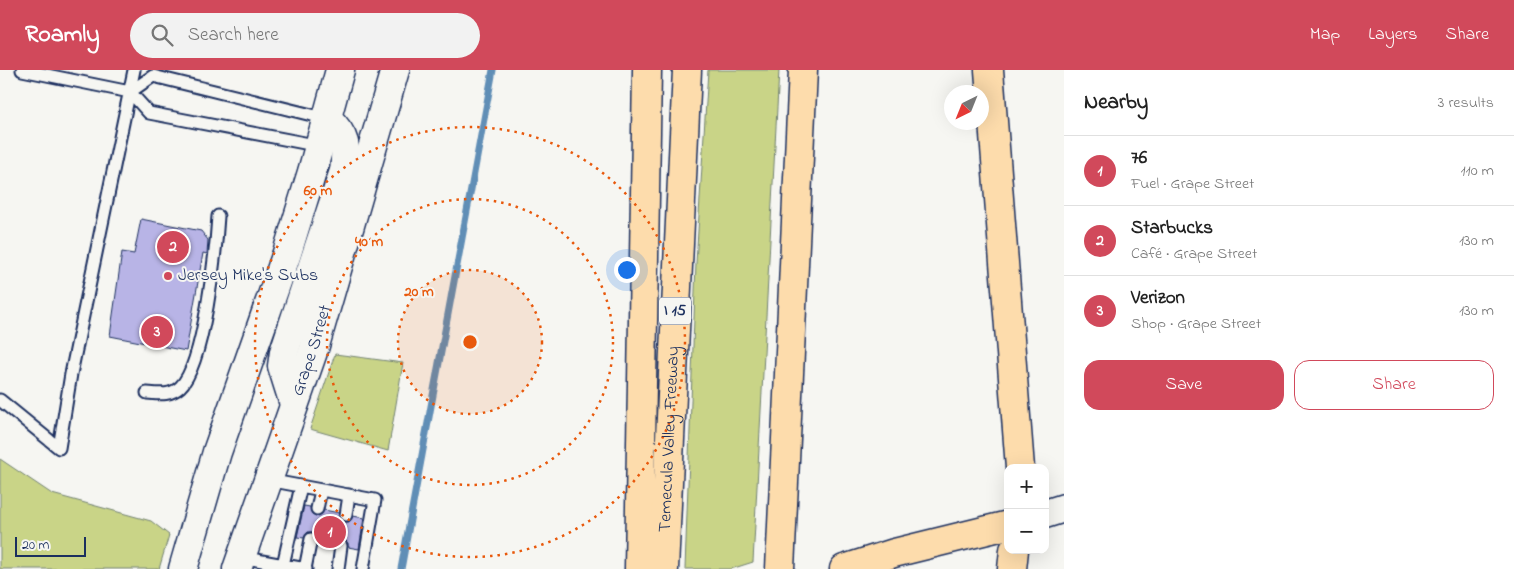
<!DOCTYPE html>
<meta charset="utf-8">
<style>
:root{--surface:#fff;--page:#f2f2f2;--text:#222;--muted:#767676;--line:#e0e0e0;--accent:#d1495b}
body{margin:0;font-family:"Indie Flower",sans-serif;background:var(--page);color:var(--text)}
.controls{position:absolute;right:15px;bottom:15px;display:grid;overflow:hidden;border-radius:10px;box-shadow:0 5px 20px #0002}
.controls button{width:45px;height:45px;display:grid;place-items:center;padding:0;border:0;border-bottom:1px solid var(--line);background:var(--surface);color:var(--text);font:25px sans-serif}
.compass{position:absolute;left:944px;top:15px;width:45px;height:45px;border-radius:50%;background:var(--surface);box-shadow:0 5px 20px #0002;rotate:223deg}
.scale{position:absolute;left:15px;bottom:12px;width:71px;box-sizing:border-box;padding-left:5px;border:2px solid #1b2f5e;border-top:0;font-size:14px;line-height:18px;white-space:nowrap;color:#1b2f5e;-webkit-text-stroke:4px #f6f6f2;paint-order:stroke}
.you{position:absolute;left:626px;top:199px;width:18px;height:18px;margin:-12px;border:4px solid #fff;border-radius:50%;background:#1a73e8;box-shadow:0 0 0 8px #1a73e833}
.badge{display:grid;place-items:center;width:32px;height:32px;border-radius:50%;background:var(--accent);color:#fff;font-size:16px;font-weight:700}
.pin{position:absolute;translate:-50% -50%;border:2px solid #fff;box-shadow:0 1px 5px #0006}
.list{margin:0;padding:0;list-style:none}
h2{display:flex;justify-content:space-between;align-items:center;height:65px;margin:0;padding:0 20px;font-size:21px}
h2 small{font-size:16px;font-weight:400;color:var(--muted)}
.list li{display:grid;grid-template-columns:32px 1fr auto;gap:15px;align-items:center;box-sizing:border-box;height:70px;padding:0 20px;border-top:1px solid var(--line)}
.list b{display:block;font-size:19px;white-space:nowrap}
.list p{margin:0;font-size:16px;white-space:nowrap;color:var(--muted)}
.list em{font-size:16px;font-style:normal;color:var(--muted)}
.actions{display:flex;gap:10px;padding:15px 20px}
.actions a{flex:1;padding:11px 0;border:1px solid var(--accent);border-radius:15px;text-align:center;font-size:18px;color:var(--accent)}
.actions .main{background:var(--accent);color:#fff}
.icon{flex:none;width:28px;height:28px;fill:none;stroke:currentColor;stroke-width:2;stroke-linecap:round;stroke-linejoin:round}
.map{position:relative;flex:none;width:1064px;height:499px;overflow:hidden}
header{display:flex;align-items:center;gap:30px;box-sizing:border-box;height:70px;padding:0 25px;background:var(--accent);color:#fff}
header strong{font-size:24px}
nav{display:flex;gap:28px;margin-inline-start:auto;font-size:18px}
.search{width:350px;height:45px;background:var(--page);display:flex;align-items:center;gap:12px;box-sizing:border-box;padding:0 18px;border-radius:28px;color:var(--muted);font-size:19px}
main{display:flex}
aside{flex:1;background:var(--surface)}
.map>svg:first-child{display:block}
</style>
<header>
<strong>Roamly</strong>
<div class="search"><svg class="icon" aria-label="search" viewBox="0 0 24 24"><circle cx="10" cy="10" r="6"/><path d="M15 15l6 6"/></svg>Search here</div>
<nav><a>Map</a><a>Layers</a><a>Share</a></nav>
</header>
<main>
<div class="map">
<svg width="1064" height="499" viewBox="0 0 1064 499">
<rect width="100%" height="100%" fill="#f6f6f2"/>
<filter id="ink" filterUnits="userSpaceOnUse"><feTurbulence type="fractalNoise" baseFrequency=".02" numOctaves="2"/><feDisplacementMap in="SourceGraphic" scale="10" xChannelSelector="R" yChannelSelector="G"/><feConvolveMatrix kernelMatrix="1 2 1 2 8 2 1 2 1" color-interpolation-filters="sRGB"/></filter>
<g filter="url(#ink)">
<!-- green -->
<path fill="#c9d487" stroke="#728272" d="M 708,0 L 779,0 L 753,492 L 731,499 L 685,499 L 696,193 Z
M 335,284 L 403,293 L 388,381 L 310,359 Z
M 0,389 L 52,424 L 151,451 L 169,465 L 159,499 L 0,499 Z"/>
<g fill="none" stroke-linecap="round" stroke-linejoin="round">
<!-- stream -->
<path stroke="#618eb6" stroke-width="7" d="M 401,499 L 493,0"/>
</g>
<!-- building -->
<path fill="#b8b4e6" stroke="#1b2f5e" d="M 141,149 L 201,161 L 208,170 L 207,184 L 203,183 L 186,281 L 110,266 L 122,182 L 134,184 Z
M 304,436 L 310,437 L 312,444 L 316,446 L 322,444 L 324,440 L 339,443 L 339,448 L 344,452 L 349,452 L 353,446 L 364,448 L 359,479 L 348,477 L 348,473 L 342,469 L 338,469 L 334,474 L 318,471 L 318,466 L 313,462 L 308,462 L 304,468 L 297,467 Z"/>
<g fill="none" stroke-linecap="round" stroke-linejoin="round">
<defs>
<path id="service" d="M 22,0 L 130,22 L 149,43 L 320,76
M 130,22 L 153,6 L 328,49
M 147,323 C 159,324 170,326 180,317 C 204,295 216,180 218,146
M 0,330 L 59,378 L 71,304 L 134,0
M 268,410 L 375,430 L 363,499
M 317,439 L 321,420
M 346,445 L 349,425
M 241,487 L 306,499
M 283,495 L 301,416
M 305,499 L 311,469
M 338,499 L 341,476"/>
<g id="secondary">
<path d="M 294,334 L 282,296 L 284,282 L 344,101 C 347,77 346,66 328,49"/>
<path d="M 1045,444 L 1064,438"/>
<path d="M 183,499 L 217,382 L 287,183 L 312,102 L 340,0"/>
<path id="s1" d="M 237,499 L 314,279 L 395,0"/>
</g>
<path id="primary" d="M 844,499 L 894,483 L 1008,455"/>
<g id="motorway">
<path d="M 989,0 L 1020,398"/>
<path d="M 639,499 L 647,0"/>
<path id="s2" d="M 664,499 L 687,0"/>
<path d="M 780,499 L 803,0"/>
<path d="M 1012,499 L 1014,480"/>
</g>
</defs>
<!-- service casing -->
<use href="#service" stroke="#1b2f5e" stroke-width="15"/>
<!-- secondary casing -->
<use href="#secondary" stroke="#1b2f5e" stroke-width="31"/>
<!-- primary casing -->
<use href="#primary" stroke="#1b2f5e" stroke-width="31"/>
<!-- motorway casing -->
<use href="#motorway" stroke="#1b2f5e" stroke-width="31"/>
<!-- service -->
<use href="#service" stroke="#f6f6f2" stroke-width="11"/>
<!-- secondary -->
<use href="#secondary" stroke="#f6f6f2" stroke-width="28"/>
<!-- primary -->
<use href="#primary" stroke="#fddcac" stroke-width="28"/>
<!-- motorway -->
<use href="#motorway" stroke="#fddcac" stroke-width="28"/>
</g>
</g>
<!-- distance rings -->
<circle cx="470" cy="272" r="72" fill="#e8590c" fill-opacity=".12"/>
<g fill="none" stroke="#e8590c" stroke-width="2.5" stroke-dasharray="2.5 5">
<circle cx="470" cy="272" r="72"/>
<circle cx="470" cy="272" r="143"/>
<circle cx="470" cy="272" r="215"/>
</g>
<!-- markers -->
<circle fill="#d1495b" stroke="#f6f6f2" stroke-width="2" cx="168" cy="206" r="5"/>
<g text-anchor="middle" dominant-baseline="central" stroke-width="4" stroke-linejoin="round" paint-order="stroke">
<!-- shield labels -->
<rect fill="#f6f6f2" stroke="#5d6b8a" stroke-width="1" x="659" y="227.5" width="32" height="27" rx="4"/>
<g font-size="16" font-weight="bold" fill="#1b2f5e">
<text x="675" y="241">I 15</text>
</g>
<!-- poi labels -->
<g font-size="18" fill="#1b2f5e" stroke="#f6f6f2" text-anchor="start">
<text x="178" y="206">Jersey Mike's Subs</text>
</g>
<!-- street labels -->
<g font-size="18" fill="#1b2f5e" stroke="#f6f6f2">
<text stroke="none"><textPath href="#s1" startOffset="231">Grape Street</textPath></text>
<text stroke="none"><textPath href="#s2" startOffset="130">Temecula Valley Freeway</textPath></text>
</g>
</g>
<circle cx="470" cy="272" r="8" fill="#e8590c" stroke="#f6f6f2" stroke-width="2.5"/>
<g font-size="15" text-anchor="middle" font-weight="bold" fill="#e8590c" stroke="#f6f6f2" stroke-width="4" stroke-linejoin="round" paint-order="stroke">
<text x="318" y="125">60 m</text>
<text x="369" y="176">40 m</text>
<text x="419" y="226">20 m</text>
</g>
</svg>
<div class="controls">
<button>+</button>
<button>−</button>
</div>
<svg class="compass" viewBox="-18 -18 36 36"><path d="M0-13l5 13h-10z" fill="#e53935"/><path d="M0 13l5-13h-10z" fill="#767676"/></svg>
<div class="scale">20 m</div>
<div class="you"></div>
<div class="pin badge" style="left:330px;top:462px">1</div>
<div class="pin badge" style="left:173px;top:177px">2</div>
<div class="pin badge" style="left:157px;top:262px">3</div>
</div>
<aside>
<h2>Nearby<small>3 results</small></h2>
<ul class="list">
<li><span class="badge">1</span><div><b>76</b><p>Fuel · Grape Street</p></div><em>110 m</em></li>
<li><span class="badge">2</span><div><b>Starbucks</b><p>Café · Grape Street</p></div><em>130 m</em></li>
<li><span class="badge">3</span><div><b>Verizon</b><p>Shop · Grape Street</p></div><em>130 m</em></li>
</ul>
<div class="actions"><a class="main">Save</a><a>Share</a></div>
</aside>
</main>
